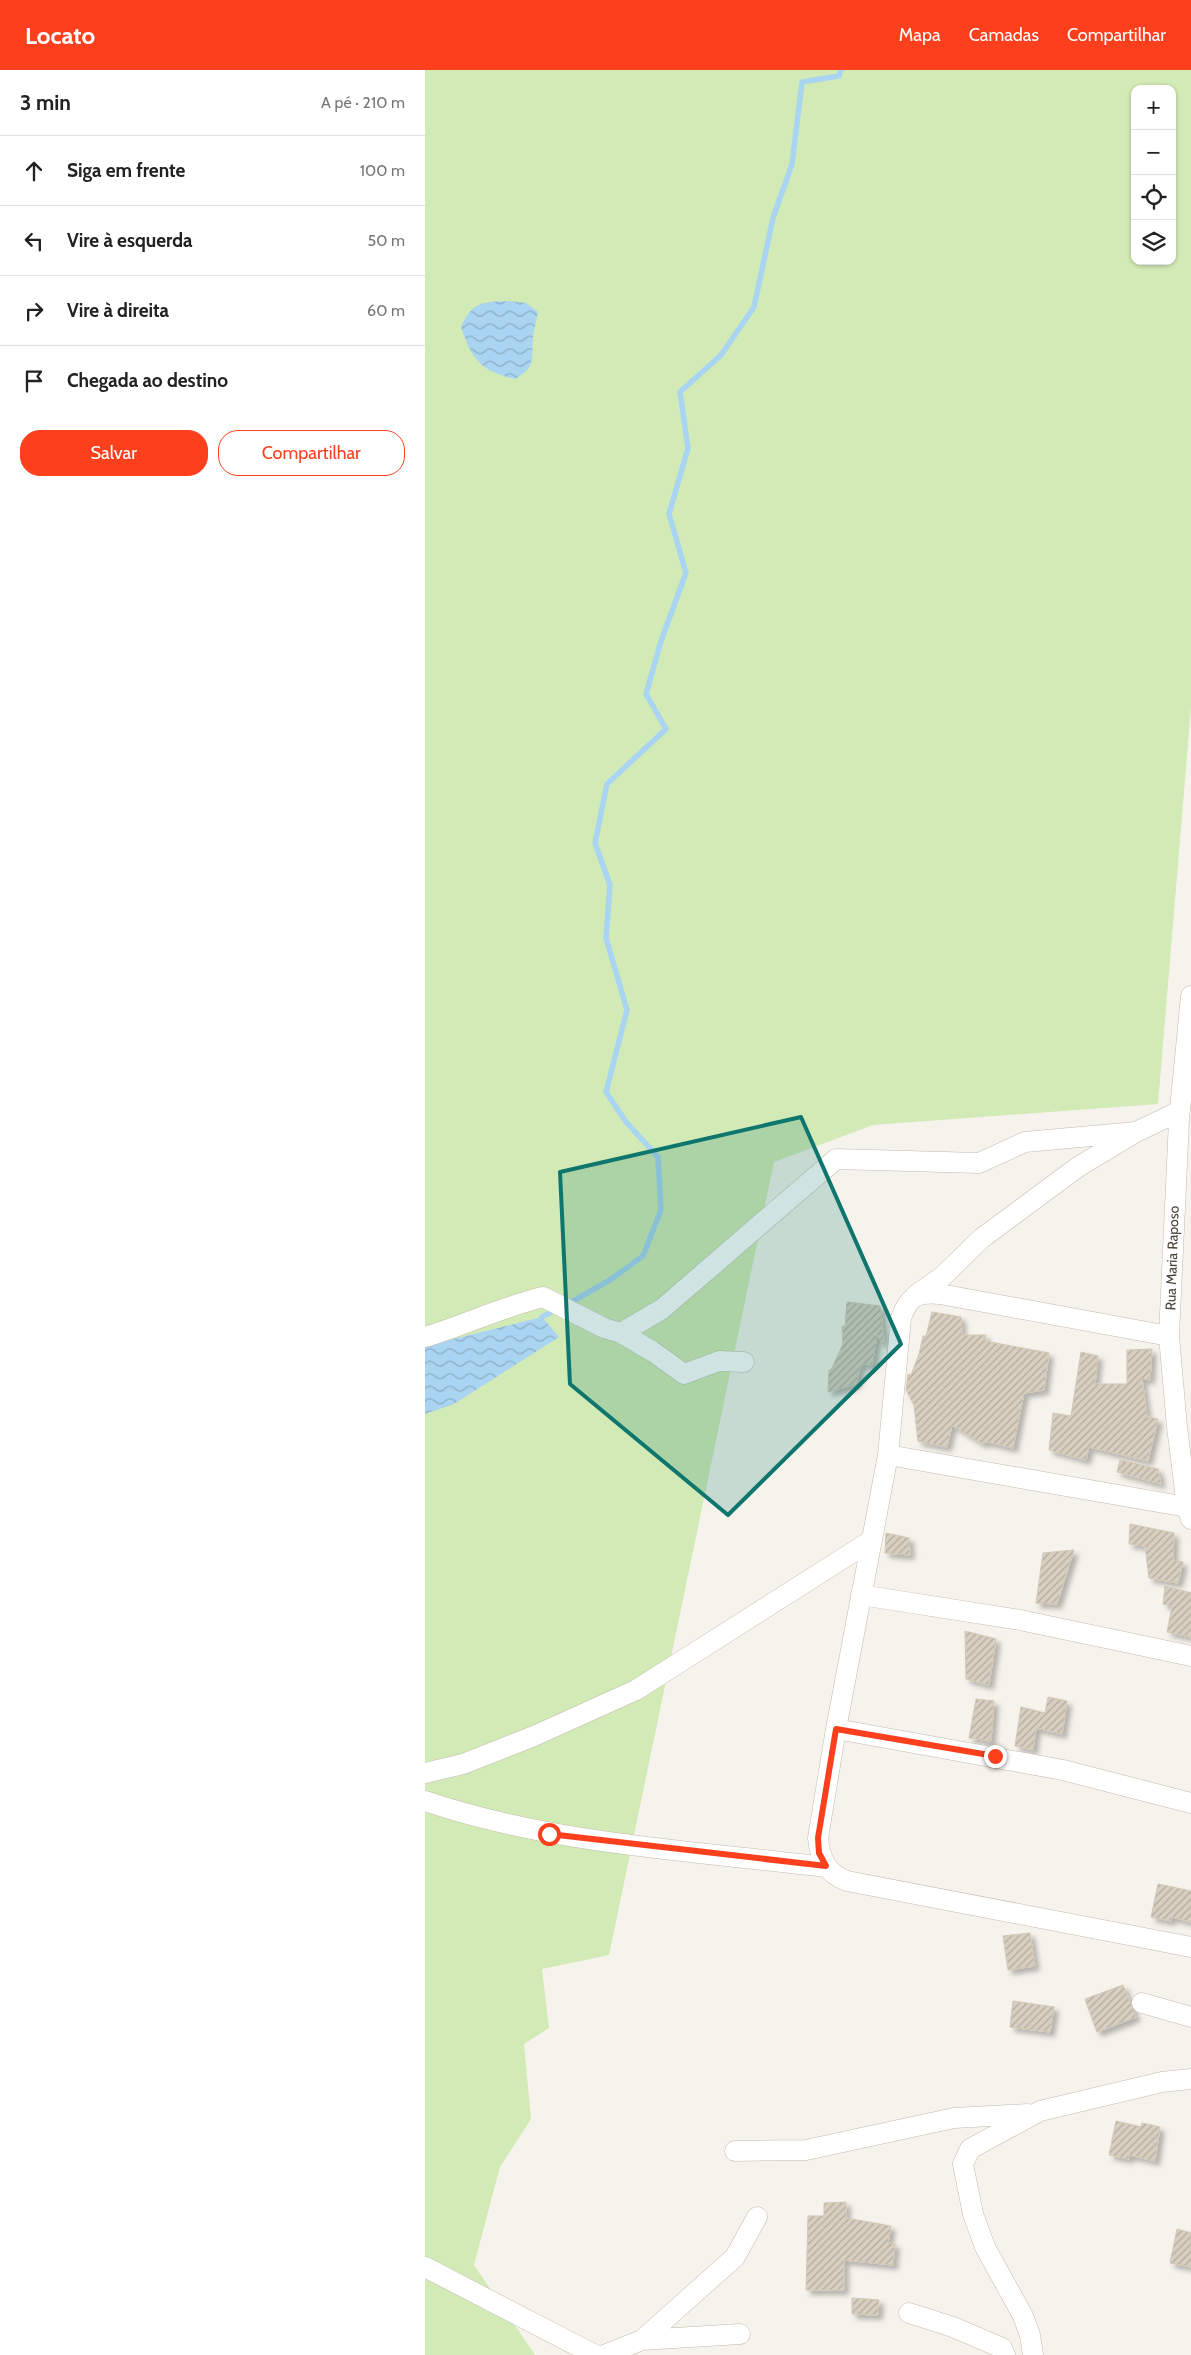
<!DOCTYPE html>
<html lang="pt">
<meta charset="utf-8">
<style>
:root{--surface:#fff;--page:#f2f2f2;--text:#222;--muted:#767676;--line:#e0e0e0;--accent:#fc3f1d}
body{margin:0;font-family:Cabin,sans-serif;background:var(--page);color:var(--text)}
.controls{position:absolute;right:15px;top:15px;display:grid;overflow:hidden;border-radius:10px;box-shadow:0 1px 4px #0004}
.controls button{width:45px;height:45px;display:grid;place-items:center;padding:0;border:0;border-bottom:1px solid var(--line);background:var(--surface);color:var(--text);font:25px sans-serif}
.stop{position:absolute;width:15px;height:15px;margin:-11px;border:4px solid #fc3f1d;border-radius:50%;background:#fff}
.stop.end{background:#fc3f1d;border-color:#fff;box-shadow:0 1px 5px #0008}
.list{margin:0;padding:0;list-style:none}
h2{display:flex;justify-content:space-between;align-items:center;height:65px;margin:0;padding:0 20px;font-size:21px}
h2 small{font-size:16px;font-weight:400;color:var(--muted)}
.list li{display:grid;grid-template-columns:32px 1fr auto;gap:15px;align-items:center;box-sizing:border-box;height:70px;padding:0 20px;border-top:1px solid var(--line)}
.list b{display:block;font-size:19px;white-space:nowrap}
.list em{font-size:16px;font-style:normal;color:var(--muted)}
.actions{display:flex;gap:10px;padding:15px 20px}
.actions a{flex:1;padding:11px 0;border:1px solid var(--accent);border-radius:20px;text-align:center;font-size:18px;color:var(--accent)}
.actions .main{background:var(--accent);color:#fff}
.icon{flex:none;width:28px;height:28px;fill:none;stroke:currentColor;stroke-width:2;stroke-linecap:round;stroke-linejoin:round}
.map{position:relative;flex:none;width:766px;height:2285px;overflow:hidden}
header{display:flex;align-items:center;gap:30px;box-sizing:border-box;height:70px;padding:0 25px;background:var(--accent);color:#fff}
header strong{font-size:24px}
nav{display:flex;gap:28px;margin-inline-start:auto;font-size:18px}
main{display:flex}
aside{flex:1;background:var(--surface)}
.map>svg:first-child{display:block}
</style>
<header>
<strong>Locato</strong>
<nav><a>Mapa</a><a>Camadas</a><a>Compartilhar</a></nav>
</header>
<main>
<aside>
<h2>3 min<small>A pé · 210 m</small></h2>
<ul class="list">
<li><svg class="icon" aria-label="ahead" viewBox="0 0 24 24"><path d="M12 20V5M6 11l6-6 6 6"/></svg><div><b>Siga em frente</b></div><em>100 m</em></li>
<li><svg class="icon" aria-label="left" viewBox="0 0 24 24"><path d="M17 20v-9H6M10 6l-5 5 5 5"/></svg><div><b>Vire à esquerda</b></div><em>50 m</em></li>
<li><svg class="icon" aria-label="right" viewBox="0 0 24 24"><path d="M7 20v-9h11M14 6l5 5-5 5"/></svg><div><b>Vire à direita</b></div><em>60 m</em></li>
<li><svg class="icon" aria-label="arrive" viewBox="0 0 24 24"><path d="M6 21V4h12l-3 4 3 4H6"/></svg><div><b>Chegada ao destino</b></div></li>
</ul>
<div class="actions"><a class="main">Salvar</a><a>Compartilhar</a></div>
</aside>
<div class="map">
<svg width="766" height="2285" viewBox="0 0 766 2285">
<defs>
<pattern id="water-waves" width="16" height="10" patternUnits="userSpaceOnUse" patternTransform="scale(1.25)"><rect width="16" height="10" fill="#a9d4f2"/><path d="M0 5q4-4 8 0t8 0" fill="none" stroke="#8caec5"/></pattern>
<pattern id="building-hatch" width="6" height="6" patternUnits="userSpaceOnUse" patternTransform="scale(1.25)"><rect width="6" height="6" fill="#d8cfc1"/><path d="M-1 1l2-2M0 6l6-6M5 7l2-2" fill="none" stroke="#b1aa9e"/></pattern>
<filter id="shadow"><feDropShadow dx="4.5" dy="4.5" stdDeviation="2.5" flood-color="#0004"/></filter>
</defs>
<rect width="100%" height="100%" fill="#f6f3ec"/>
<!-- grass -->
<path fill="#d2eab5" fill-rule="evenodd" d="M 0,0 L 766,0 L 766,638 L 733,1034 L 448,1055 L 349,1092 L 184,1885 L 117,1899 L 124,1958 L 99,1974 L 106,2049 L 75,2097 L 49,2195 L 110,2285 L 0,2285 ZM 710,19 L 747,19 L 747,191 L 710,191 Z"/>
<!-- water -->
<path fill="url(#water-waves)" d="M 85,231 L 101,233 L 113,242 C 111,250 109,259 108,267 C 106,288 112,297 90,309 C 56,301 47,290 36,257 C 47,231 59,232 85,231 Z
M 117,1247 L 134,1267 L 29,1334 L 0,1344 L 0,1276 Z"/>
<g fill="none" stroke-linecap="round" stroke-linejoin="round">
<!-- stream -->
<path stroke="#a9d4f2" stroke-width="5.5" d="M 141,1235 L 185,1210 L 218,1186 L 236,1140 L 233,1087 L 201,1052 L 181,1022 L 202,940 L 181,868 L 185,815 L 170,773 L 182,714 L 241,659 L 221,624 L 236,571 L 261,503 L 244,444 L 263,378 L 255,322 L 296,285 L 329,237 L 348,148 L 367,94 L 377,12 L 414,6 L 416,0
M 117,1247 L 133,1239"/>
</g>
<!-- building -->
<path fill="url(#building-hatch)" stroke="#d3c7b4" filter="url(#shadow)" d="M 422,1232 L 455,1236 L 460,1277 L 452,1265 L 447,1295 L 436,1294 L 431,1314 L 403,1322 L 404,1300 L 406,1300 L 418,1274 L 417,1256 L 420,1257 Z
M 507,1242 L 536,1247 L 537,1265 L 561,1265 L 560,1271 L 624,1283 L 619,1320 L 599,1323 L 588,1378 L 564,1372 L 556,1373 L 527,1355 L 522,1377 L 493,1371 L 489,1335 L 481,1320 L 483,1304 L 486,1305 L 494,1284 L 498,1266 L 501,1266 Z
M 727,1279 L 725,1310 L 717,1308 L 722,1347 L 733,1349 L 723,1391 L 664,1377 L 661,1390 L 624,1380 L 628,1343 L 646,1346 L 656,1282 L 673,1286 L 670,1314 L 702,1314 L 702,1280 Z
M 695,1390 L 733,1399 L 736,1414 L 692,1402 Z
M 705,1454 L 749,1463 L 748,1490 L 758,1492 L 753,1513 L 724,1508 L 720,1476 L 704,1474 Z
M 461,1463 L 484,1468 L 485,1485 L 460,1483 Z
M 649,1480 L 632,1534 L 611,1533 L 618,1483 Z
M 740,1516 L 766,1523 L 766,1567 L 742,1562 L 747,1536 L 738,1534 Z
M 540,1561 L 571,1569 L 564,1615 L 541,1609 Z
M 623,1627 L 642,1631 L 637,1664 L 611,1658 L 608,1680 L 590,1676 L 596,1637 L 620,1643 Z
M 551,1629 L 569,1631 L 566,1671 L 544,1668 Z
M 733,1814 L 766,1821 L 766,1852 L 747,1847 L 746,1851 L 726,1847 Z
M 605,1863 L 610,1896 L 583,1900 L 578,1866 Z
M 698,1915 L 711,1947 L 672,1962 L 660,1929 Z
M 588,1931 L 629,1937 L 625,1962 L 585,1957 Z
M 691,2051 L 716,2057 L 717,2053 L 735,2057 L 730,2091 L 704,2085 L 704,2089 L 684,2085 Z
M 421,2132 L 421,2148 L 466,2156 L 463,2173 L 470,2174 L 468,2195 L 419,2190 L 419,2220 L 381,2220 L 383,2146 L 399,2146 L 399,2133 Z
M 752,2159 L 766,2163 L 766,2197 L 745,2193 Z
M 427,2228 L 454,2230 L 453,2245 L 427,2244 Z"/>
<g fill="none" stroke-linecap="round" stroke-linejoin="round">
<defs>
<path id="minor" d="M 766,926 L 754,1050 L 744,1266 L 752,1357 L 762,1437 L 766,1449
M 491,1225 L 518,1206 L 557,1168 L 653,1097 L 711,1062 L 755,1041
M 196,1263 L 227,1281 L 259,1304 L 294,1291 L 319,1292
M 744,1266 L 515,1224 C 492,1222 484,1226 476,1248 L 463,1385 L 411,1659 L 393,1768 C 395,1789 402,1804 422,1811 L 766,1877
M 0,1267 C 40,1255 77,1237 118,1227 L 179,1258 L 196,1263 L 237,1239 L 411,1089 L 554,1093 L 600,1072 L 711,1062
M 463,1385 L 762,1437
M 436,1525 L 595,1550 L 766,1586
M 411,1659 L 638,1700 L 766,1733
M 0,1703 L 38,1694 L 109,1666 L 211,1620 L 447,1470
M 0,1731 C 127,1774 268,1781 401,1797
M 717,1933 L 766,1947
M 310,2081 L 381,2080 L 529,2048 L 603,2044
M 0,2197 L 170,2285
M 484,2243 L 528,2257 L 577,2278 L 580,2285
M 217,2270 L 315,2264
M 179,2285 L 217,2270 L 310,2187 L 332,2147
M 608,2285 L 605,2265 L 598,2246 L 560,2177 L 548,2144 L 538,2094 L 545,2079 L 615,2041 L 737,2012 L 766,2009"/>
</defs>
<!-- minor casing -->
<use href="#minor" stroke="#c2bbae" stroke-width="21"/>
<!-- minor -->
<use href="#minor" stroke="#fff" stroke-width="20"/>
</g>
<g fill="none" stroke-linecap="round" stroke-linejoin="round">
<!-- route -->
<path stroke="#fc3f1d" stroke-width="6" d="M 124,1764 L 401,1796 L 394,1783 L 393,1768 L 411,1659 L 570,1686"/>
</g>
<!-- marked area -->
<path fill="#0f766e" fill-opacity="0.2" stroke="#0f766e" stroke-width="4" stroke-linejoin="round" d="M 376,1047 L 476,1274 L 303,1445 L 145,1314 L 135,1102 Z"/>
<g text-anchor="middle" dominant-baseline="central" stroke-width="5" stroke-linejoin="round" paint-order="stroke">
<!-- street labels -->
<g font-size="14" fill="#4b4439" stroke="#fff">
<text transform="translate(747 1188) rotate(-88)">Rua Maria Raposo</text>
</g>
</g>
</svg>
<div class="controls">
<button>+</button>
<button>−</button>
<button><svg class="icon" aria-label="locate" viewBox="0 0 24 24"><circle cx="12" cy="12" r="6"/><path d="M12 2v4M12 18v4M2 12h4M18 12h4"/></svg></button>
<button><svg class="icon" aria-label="layers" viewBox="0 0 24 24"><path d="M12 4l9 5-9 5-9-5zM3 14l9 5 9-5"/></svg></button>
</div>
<div class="stop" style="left:124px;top:1764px"></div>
<div class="stop end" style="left:570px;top:1686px"></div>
</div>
</main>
